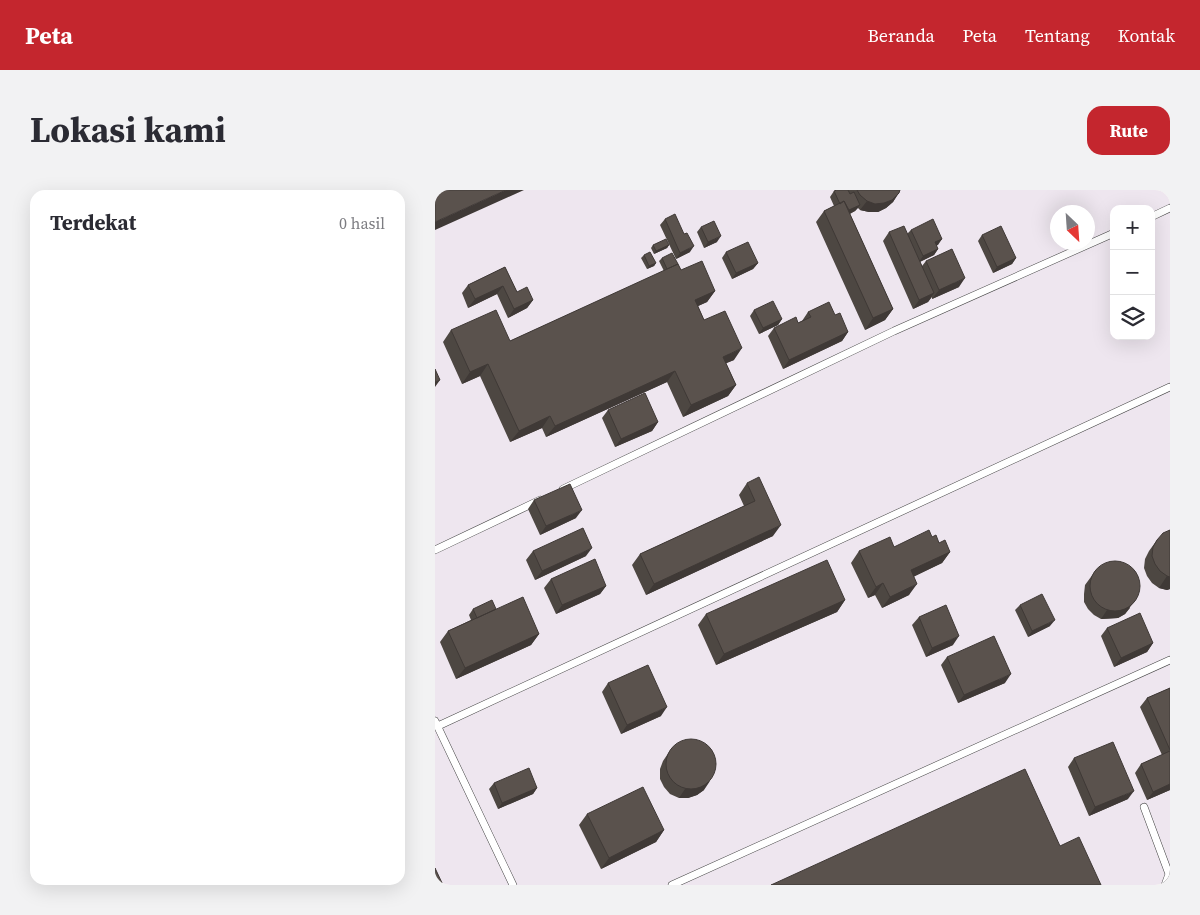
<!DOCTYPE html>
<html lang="id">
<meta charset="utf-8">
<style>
:root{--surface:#fff;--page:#f2f2f3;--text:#2b2b33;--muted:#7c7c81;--line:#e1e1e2;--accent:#c4262e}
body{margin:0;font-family:"Source Serif 4",serif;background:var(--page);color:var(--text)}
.controls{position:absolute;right:15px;top:15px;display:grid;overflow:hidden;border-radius:10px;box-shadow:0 5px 20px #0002}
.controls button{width:45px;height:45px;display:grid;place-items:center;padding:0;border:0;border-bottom:1px solid var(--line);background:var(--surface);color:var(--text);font:25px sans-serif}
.compass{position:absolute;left:615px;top:15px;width:45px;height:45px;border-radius:50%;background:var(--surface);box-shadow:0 5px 20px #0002;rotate:155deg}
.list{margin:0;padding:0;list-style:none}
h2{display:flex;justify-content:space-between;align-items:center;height:65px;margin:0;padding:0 20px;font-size:21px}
h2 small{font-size:16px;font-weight:400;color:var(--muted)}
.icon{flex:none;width:28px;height:28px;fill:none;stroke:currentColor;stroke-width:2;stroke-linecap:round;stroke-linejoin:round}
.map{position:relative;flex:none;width:735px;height:695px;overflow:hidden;border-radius:15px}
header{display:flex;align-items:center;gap:30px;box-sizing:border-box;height:70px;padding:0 25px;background:var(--accent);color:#fff}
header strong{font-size:24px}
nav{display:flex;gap:28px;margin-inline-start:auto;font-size:18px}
.intro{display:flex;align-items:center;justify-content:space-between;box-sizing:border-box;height:120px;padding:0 30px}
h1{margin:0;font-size:35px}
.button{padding:12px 22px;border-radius:15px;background:var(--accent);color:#fff;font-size:18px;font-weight:700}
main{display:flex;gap:30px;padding:0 30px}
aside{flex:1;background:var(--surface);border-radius:15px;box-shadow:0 5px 20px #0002}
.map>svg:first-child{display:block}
</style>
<header>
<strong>Peta</strong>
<nav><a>Beranda</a><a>Peta</a><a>Tentang</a><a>Kontak</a></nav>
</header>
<div class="intro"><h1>Lokasi kami</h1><a class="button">Rute</a></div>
<main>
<aside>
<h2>Terdekat<small>0 hasil</small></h2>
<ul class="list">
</ul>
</aside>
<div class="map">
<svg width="735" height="695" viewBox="0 0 735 695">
<rect width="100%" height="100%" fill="#fffdf5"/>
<!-- industrial -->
<path fill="#eee6ef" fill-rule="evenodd" d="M 0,0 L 735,0 L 735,695 L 0,695 ZM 679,19 L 716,19 L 716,146 L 679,146 ZM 622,22 L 652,22 L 652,52 L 622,52 Z"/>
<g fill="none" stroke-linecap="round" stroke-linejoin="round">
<defs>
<path id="service" d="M 716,27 L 735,18
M 128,299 L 459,141 L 679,43
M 0,360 L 105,310
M 0,531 L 78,695
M 3,536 L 735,197
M 709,617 L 734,684 L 730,695
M 237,695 L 735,470"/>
</defs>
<!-- service casing -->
<use href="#service" stroke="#444" stroke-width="8"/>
<!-- service -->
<use href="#service" stroke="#fff" stroke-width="7"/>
</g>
<!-- wall -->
<path fill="#4d4742" d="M 413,0 L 465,0 L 458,12 L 451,18 L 443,22 L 434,22 L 425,20 L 423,18 L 420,21 L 415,24 L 458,119 L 450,130 L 430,140 L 381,32 L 389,21 L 399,16 L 395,7 L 399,1 Z
M 230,29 L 249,44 L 255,62 L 241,69 L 225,35 Z
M 266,37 L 282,52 L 269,58 L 262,42 Z
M 476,40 L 507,49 L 501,55 L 503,59 L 499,65 L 485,72 L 487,76 L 491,71 L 524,97 L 497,109 L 497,107 L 493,112 L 478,119 L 448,51 L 454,42 L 472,44 Z
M 547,45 L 581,68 L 577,74 L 558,83 L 543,51 Z
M 218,55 L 234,55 L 232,58 L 219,64 L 216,58 Z
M 291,62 L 323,73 L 318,79 L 297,89 L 287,68 Z
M 209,65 L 221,73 L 219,76 L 212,79 L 206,68 Z
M 227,68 L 243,74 L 246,80 L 280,101 L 272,112 L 263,116 L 269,130 L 299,170 L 291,173 L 301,195 L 293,206 L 248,227 L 232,192 L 111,247 L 107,238 L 75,252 L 45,186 L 27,194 L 8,152 L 16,140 L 75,151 L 229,81 L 224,71 Z
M 70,77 L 82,102 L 98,110 L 92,118 L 73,128 L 62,104 L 33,118 L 27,103 L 33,95 Z
M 319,120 L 347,129 L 343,135 L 324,144 L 315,126 Z
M 373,122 L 400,125 L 413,142 L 407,151 L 348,179 L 333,146 L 339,138 L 363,133 L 367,131 Z
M 173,220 L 223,232 L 217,241 L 180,257 L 167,228 Z
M 312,293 L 338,346 L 211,405 L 197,375 L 205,364 L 309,316 L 304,305 Z
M 99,310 L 141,328 L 105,345 L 93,319 Z
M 735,340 L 735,399 L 732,400 L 724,398 L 717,393 L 712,386 L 709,378 L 710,369 L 714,361 L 722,350 Z
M 497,347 L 515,362 L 507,373 L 479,386 L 474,405 L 447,418 L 440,405 L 433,408 L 416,373 L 424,361 L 459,357 Z
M 98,361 L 151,366 L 100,390 L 91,370 Z
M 661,380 L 695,418 L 690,424 L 683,428 L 666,429 L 659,425 L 653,419 L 649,412 L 649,404 L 650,395 Z
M 116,389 L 171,396 L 165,404 L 121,424 L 109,398 Z
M 410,410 L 402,422 L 281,475 L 263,435 L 271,424 Z
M 585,415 L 615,436 L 593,447 L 580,420 Z
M 38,419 L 61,419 L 104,444 L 96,455 L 21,489 L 5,452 L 13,441 L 36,430 L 34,425 Z
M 484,427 L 518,455 L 491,467 L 477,435 Z
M 672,438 L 718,453 L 712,462 L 679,477 L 666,446 Z
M 512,467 L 570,493 L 523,513 L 506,475 Z
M 173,493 L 226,526 L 186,544 L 167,502 Z
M 735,498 L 735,600 L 712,610 L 700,583 L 706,574 L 727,565 L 705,517 L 712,508 Z
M 234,562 L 269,600 L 262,605 L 253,608 L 244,608 L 235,604 L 229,597 L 225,589 L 225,579 L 228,571 Z
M 639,568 L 693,609 L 654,626 L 633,577 Z
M 59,593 L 102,598 L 98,604 L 63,619 L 54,599 Z
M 152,624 L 229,640 L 221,652 L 166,679 L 144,635 Z"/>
<!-- shaded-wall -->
<path fill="#3f3936" d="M 71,0 L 89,0 L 0,40 L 0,32 Z
M 464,3 L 458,12 L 451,18 L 443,22 L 434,22 L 425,20 L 432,11 Z
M 425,15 L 420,21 L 405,28 L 409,22 Z
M 286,46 L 282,52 L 269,58 L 273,52 Z
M 507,49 L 503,55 L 496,58 L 500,52 Z
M 234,55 L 232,58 L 219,64 L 221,61 Z
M 259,56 L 255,62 L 241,69 L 245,63 Z
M 503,59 L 499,65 L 484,72 L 488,66 Z
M 581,68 L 577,74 L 558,83 L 562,77 Z
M 221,73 L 219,76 L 212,79 L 214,76 Z
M 323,73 L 318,79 L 297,89 L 301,83 Z
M 530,88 L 524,97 L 497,109 L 504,100 Z
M 68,96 L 62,104 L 33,118 L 40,109 Z
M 280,101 L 272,112 L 252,121 L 260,110 Z
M 499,103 L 493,112 L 478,119 L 484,110 Z
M 98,110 L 92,118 L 73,128 L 79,119 Z
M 458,119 L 450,130 L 430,140 L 438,128 Z
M 347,129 L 343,135 L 324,144 L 328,138 Z
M 413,142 L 407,151 L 348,179 L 354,170 Z
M 307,158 L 299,170 L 280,178 L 288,167 Z
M 53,174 L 45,186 L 27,194 L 35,182 Z
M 240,181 L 232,192 L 111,247 L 120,236 Z
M 5,190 L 0,197 L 0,192 Z
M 301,195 L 293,206 L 248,227 L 256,215 Z
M 115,226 L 107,238 L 75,252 L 84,241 Z
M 223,232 L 217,241 L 180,257 L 186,249 Z
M 147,320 L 141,328 L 105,345 L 111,336 Z
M 346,335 L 338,346 L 211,405 L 219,394 Z
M 157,358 L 151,366 L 100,390 L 107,381 Z
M 515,362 L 507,373 L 468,392 L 476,380 Z
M 732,386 L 735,387 L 735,399 L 732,400 L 724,398 Z
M 448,393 L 440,405 L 433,408 L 441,397 Z
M 482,394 L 474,405 L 447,418 L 455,407 Z
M 171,396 L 165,404 L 121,424 L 127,415 Z
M 701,409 L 690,424 L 683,428 L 666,429 L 672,420 Z
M 410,410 L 402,422 L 281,475 L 289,464 Z
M 620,430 L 615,436 L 593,447 L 597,441 Z
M 104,444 L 96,455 L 21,489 L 30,478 Z
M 524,446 L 518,455 L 491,467 L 497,458 Z
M 718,453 L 712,462 L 679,477 L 686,468 Z
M 576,484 L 570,493 L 523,513 L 529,505 Z
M 232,517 L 226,526 L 186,544 L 192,535 Z
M 275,591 L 269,600 L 262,605 L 253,608 L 244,608 L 250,599 Z
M 735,594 L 735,600 L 712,610 L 718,602 Z
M 102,598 L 98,604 L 63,619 L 67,613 Z
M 699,601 L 693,609 L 654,626 L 660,617 Z
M 229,640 L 221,652 L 166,679 L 174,668 Z"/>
<!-- building -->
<path fill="#5a524d" stroke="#3f3936" d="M 0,0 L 71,0 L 0,32 Z
M 402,0 L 413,0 L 415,4 L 419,2 L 425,15 L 414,20 L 409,11 L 405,14 L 399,1 Z
M 422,0 L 465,0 L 464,3 L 457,10 L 449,13 L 440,14 L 432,11 L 425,5 Z
M 409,11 L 458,119 L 438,128 L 389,21 Z
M 240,24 L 249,44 L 252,43 L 259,56 L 245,63 L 230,29 Z
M 498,29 L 507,49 L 500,52 L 503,59 L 488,66 L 476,40 Z
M 279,31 L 286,46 L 273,52 L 266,37 Z
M 469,36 L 499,103 L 484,110 L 454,42 Z
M 566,36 L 581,68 L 562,77 L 547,45 Z
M 231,49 L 234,55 L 221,61 L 218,55 Z
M 313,52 L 323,73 L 301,83 L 291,62 Z
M 517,59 L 530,88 L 504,100 L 491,71 Z
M 215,62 L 221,73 L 214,76 L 209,65 Z
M 237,63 L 243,74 L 232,79 L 227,68 Z
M 267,71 L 280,101 L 260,110 L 269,130 L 290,121 L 307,158 L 288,167 L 301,195 L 256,215 L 240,181 L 120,236 L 115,226 L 84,241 L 53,174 L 35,182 L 16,140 L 61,120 L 75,151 L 243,74 L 246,80 Z
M 70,77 L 82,102 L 92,97 L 98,110 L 79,119 L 68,96 L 40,109 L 33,95 Z
M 338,111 L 347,129 L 328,138 L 319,120 Z
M 394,112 L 400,125 L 405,123 L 413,142 L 354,170 L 339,138 L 361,127 L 363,133 L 376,127 L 373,122 Z
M 0,179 L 5,190 L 0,192 Z
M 210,203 L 223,232 L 186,249 L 173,220 Z
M 324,287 L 346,335 L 219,394 L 205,364 L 320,311 L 312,293 Z
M 135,294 L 147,320 L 111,336 L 99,310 Z
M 148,338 L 157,358 L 107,381 L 98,361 Z
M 494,340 L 497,347 L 501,345 L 504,353 L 510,350 L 515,362 L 476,380 L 482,394 L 455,407 L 448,393 L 441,397 L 424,361 L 455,347 L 459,357 Z
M 735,340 L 735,387 L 732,386 L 725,381 L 720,374 L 717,366 L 718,357 L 722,350 L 728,343 Z
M 160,369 L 171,396 L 127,415 L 116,389 Z
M 392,370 L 410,410 L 289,464 L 271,424 Z
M655 396a25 25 0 1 1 50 0a25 25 0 1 1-50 0Z
M 607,404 L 620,430 L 597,441 L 585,415 Z
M 88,407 L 104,444 L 30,478 L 13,441 Z
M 57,410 L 61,419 L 42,428 L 38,419 Z
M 511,415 L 524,446 L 497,458 L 484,427 Z
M 705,423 L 718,453 L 686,468 L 672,438 Z
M 559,446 L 576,484 L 529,505 L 512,467 Z
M 213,475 L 232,517 L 192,535 L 173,493 Z
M 735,498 L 735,560 L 712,508 Z
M231 574a25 25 0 1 1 50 0a25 25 0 1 1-50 0Z
M 678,552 L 699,601 L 660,617 L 639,568 Z
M 735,561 L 735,594 L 718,602 L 706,574 Z
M 94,578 L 102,598 L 67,613 L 59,593 Z
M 590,579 L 625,656 L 644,647 L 666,695 L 336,695 Z
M 208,597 L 229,640 L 174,668 L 152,624 Z
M 0,678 L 8,695 L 0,695 Z"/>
</svg>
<div class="controls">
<button>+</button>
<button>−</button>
<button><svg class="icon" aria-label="layers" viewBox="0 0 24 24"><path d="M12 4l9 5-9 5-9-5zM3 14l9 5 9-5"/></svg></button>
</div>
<svg class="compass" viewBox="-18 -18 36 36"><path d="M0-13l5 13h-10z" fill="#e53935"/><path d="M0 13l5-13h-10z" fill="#7c7c81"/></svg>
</div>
</main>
